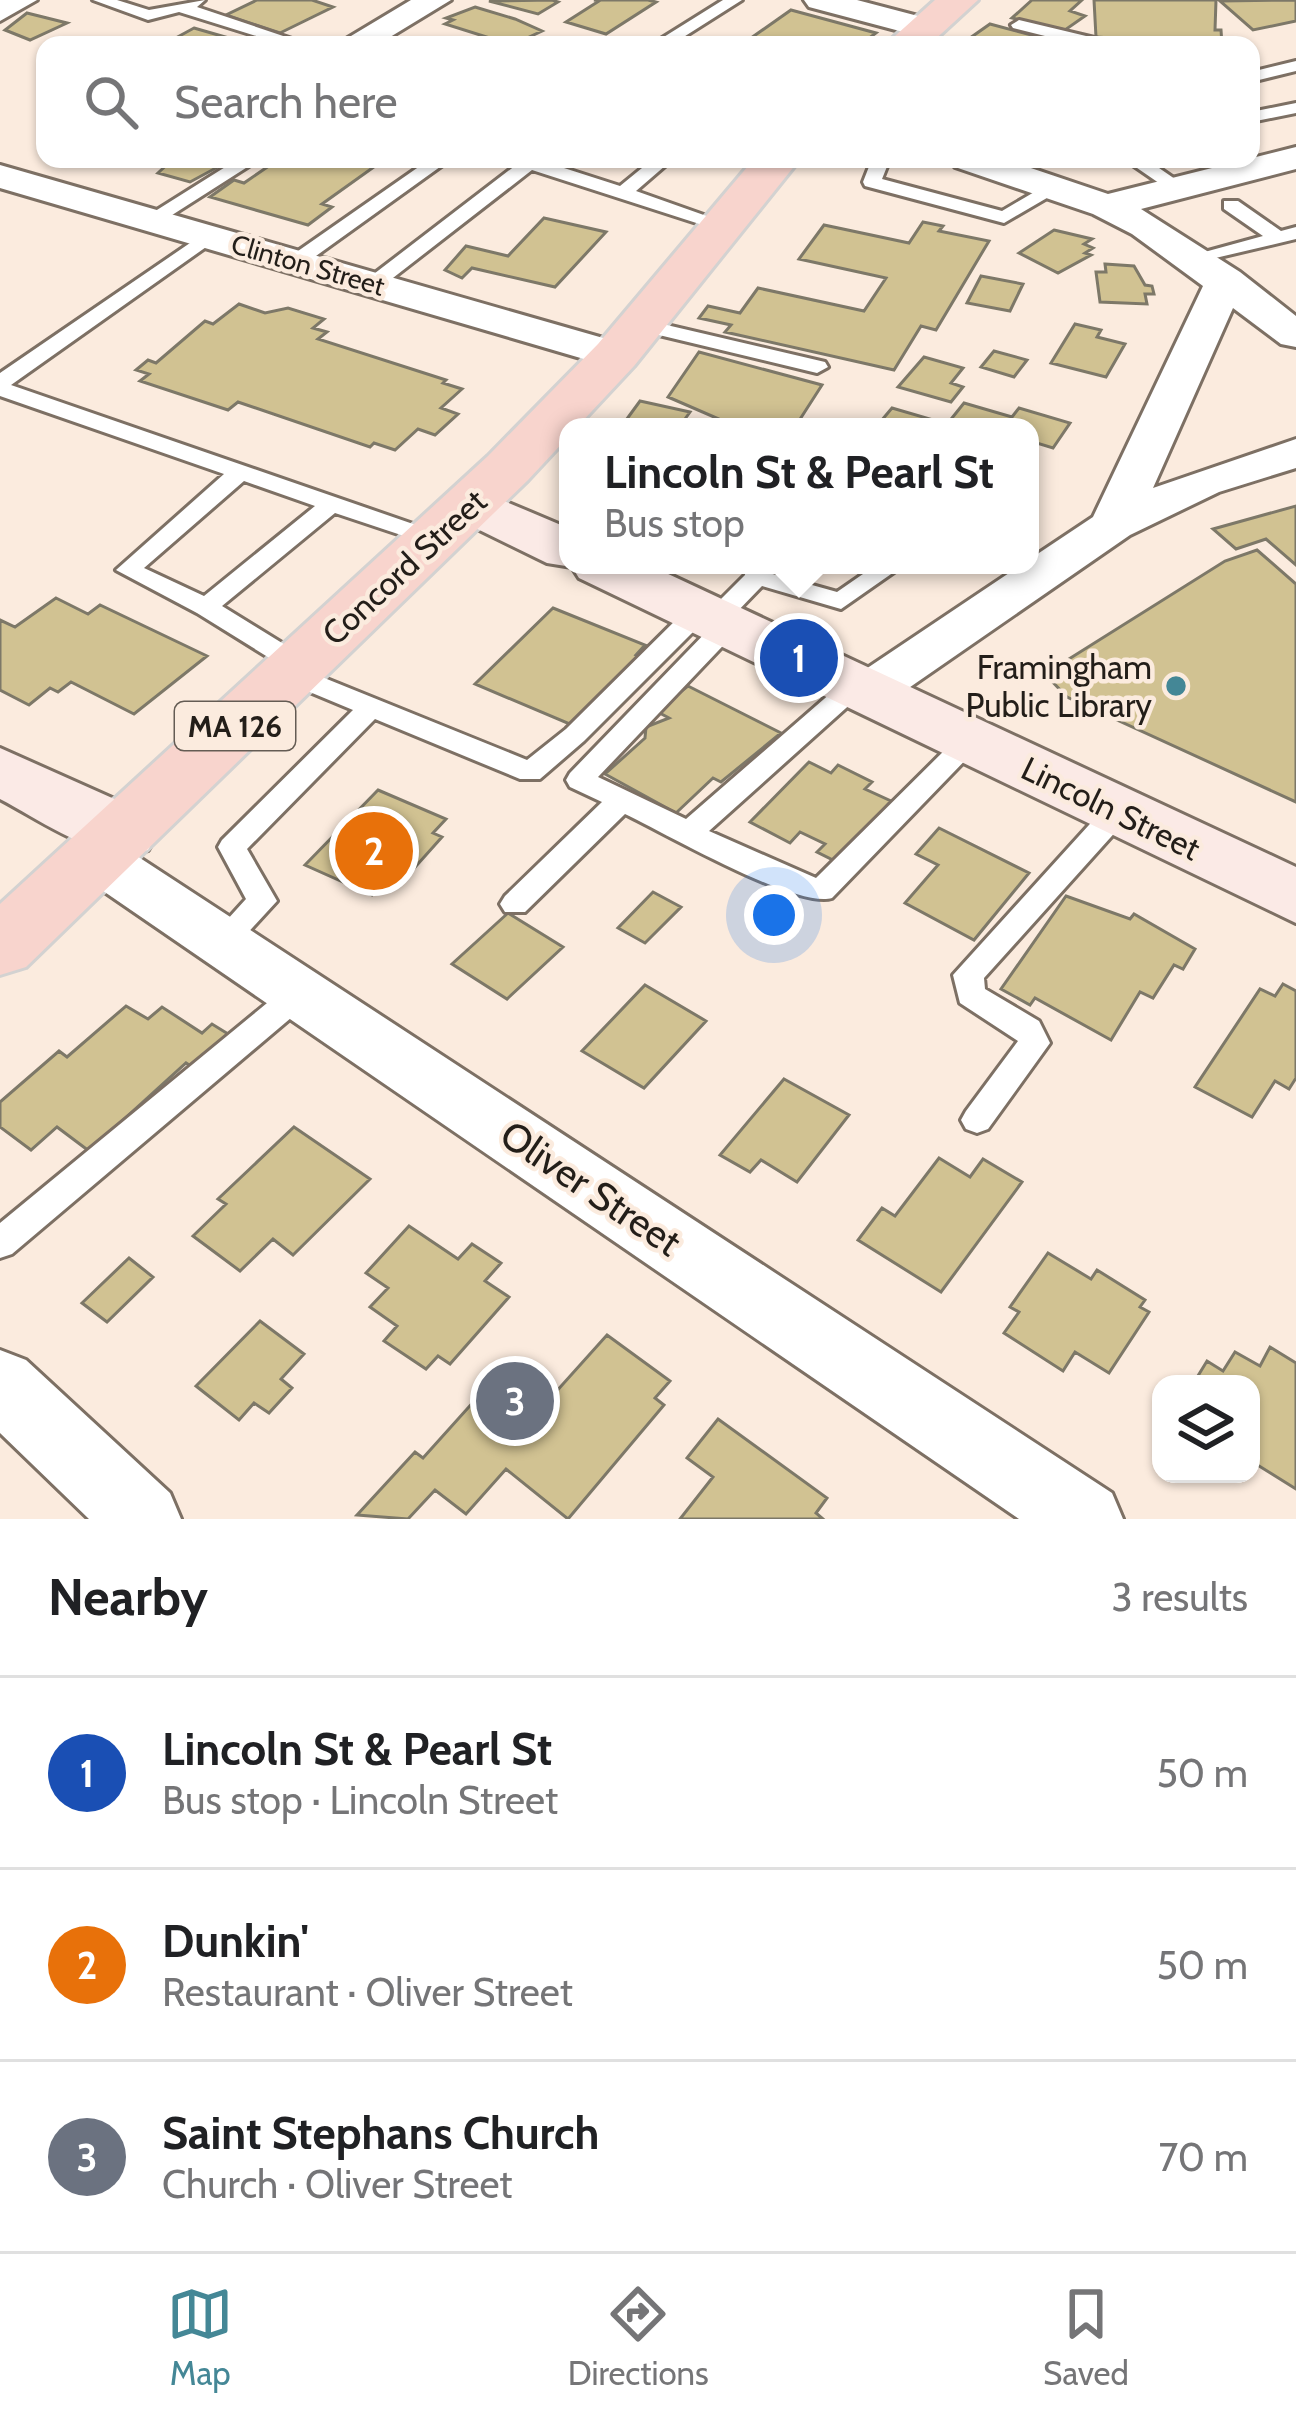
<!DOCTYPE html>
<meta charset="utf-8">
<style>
:root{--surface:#fff;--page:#f6f6f6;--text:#202124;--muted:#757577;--line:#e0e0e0;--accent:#448796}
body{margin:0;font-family:Cabin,sans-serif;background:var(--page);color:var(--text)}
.controls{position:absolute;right:36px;bottom:36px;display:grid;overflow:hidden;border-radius:24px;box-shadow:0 3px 9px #0004}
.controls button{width:108px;height:108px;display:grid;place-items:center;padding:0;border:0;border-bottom:3px solid var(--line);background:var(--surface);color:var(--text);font:60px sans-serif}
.you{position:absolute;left:774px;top:915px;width:42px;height:42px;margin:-30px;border:9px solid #fff;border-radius:50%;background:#1a73e8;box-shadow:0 0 0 18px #1a73e833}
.badge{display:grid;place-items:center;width:78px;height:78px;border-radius:50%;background:var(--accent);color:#fff;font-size:39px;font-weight:700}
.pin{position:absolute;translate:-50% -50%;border:6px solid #fff;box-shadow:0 3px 12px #0006}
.popup{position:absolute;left:559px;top:418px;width:480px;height:156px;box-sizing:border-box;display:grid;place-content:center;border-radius:24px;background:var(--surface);filter:drop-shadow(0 3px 9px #0005);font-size:39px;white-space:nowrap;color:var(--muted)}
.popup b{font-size:45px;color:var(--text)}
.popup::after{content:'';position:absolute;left:50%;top:100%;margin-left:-24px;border:24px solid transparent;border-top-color:var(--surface)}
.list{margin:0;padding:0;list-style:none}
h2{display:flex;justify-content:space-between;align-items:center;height:156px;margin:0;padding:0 48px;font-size:51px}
h2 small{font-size:39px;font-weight:400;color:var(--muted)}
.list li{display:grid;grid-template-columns:78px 1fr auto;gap:36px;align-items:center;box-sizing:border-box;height:192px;padding:0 48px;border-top:3px solid var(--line)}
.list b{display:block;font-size:45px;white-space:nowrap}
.list p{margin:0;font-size:39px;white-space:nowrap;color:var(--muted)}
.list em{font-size:39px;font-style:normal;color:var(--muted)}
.icon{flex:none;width:66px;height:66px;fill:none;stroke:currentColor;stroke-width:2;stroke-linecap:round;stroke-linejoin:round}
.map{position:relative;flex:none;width:1296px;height:1519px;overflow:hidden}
.search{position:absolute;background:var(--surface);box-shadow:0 3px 9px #0004;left:36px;right:36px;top:36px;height:132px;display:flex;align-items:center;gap:30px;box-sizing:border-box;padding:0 42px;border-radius:24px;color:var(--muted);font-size:45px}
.sheet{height:732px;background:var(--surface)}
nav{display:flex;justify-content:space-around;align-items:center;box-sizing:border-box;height:168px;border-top:3px solid var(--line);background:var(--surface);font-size:33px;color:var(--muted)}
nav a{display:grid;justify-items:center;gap:6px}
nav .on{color:var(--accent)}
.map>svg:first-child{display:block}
</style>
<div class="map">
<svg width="1296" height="1519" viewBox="0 0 1296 1519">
<rect width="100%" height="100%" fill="#fbebde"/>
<!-- building -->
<path fill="#d1c292" stroke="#7d7868" stroke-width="3" d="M 257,0 L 312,0 L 333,7 L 280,33 L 226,15 Z
M 552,0 L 558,2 L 538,14 L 489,1 Z
M 594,0 L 648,0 L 656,2 L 606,34 L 566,22 L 599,1 Z
M 1032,0 L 1082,0 L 1070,11 L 1085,16 L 1065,30 L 1012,18 Z
M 1094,0 L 1216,0 L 1215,30 L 1221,30 L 1222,45 L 1096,37 Z
M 1296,0 L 1296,21 L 1253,30 L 1220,1 Z
M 475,7 L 515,19 L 542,31 L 512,45 L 445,24 L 453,20 L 446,18 Z
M 791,10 L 876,33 L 860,45 L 741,45 Z
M 27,13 L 67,23 L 30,40 L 5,30 Z
M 990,24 L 1069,45 L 960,45 Z
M 194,28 L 253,45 L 172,40 Z
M 220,159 L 227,162 L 190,182 L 158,173 L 173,159 Z
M 279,159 L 385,159 L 322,204 L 332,207 L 308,225 L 210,197 L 234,180 L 244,183 Z
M 544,218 L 606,232 L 555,287 L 472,268 L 462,278 L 445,270 L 466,246 L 508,256 Z
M 923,222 L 943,226 L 939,231 L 989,241 L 936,330 L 921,326 L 894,370 L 725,332 L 731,325 L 699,318 L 708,306 L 740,313 L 758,288 L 864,311 L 886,278 L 799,259 L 824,225 L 909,243 Z
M 1054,230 L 1092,239 L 1084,244 L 1093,248 L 1085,253 L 1091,255 L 1058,273 L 1019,253 Z
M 1105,264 L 1134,266 L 1145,285 L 1152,286 L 1154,294 L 1145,294 L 1147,304 L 1100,302 L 1096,272 L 1106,272 Z
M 981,276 L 1023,284 L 1010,311 L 967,303 Z
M 239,304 L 265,313 L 288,308 L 324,319 L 313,328 L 327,332 L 318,339 L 446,380 L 443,383 L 462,389 L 441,408 L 458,414 L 435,435 L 418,429 L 395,450 L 374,443 L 370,447 L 238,402 L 228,410 L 140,381 L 149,374 L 136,370 L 148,360 L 156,363 L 205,321 L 213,324 Z
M 1075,324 L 1101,330 L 1097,337 L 1125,344 L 1106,377 L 1051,363 Z
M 994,351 L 1027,360 L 1014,377 L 981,367 Z
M 699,352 L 822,385 L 795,427 L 737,427 L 668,397 Z
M 924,357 L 963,368 L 951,383 L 963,387 L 951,402 L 898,387 Z
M 640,401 L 690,412 L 685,419 L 719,427 L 621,427 Z
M 964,403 L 1012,417 L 1019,408 L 1070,423 L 1053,448 L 1030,441 L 1030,427 L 984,427 L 952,418 Z
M 892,408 L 930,419 L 924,427 L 876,427 Z
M 1296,506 L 1296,565 L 1266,539 L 1236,549 L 1213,529 Z
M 1257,550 L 1296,584 L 1296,802 L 1067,697 L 1045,674 L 1225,561 Z
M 56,598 L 88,614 L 100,605 L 207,656 L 134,714 L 71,682 L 58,692 L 50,688 L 29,705 L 0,690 L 0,620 L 15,627 Z
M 553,608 L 645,645 L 636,655 L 643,658 L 572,725 L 475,684 Z
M 688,686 L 781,733 L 721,782 L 713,778 L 676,813 L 605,774 L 645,738 L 646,727 L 669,718 L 656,711 Z
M 809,762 L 831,773 L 838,765 L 872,782 L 865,789 L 891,801 L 846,851 L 843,865 L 817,852 L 825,844 L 800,832 L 790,843 L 750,822 Z
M 378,790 L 446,819 L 433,833 L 442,837 L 409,874 L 397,868 L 372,895 L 305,865 Z
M 939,828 L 1029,873 L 974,940 L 905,903 L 938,865 L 916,854 Z
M 653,892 L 681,907 L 645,943 L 618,928 Z
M 1066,896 L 1130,919 L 1134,914 L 1195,949 L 1183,969 L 1174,965 L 1153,998 L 1140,992 L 1111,1040 L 1035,998 L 1030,1005 L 1001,989 Z
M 508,913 L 563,947 L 507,999 L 452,964 Z
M 1283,984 L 1296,991 L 1296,1078 L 1289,1089 L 1275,1081 L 1252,1117 L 1195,1087 L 1260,989 L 1275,996 Z
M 645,985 L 706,1021 L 644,1088 L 582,1051 Z
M 126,1006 L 148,1019 L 162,1007 L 202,1033 L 212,1024 L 233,1037 L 197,1070 L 186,1063 L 89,1151 L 57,1127 L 31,1150 L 0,1127 L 0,1102 L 59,1051 L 67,1057 Z
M 784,1079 L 849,1115 L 797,1182 L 761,1160 L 750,1172 L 720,1155 Z
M 294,1127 L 370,1179 L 293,1255 L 273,1239 L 240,1271 L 193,1236 L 226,1204 L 218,1199 Z
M 939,1158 L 970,1177 L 983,1159 L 1022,1182 L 941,1292 L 858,1240 L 882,1208 L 895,1216 Z
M 409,1226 L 458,1259 L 472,1244 L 501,1263 L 485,1281 L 509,1297 L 450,1364 L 438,1356 L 426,1369 L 384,1341 L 397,1326 L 370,1307 L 388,1288 L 366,1273 Z
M 1048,1253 L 1091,1279 L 1097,1270 L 1145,1300 L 1140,1307 L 1149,1312 L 1109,1373 L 1075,1352 L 1063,1371 L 1004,1333 L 1019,1312 L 1010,1307 Z
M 129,1258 L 153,1277 L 107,1322 L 82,1303 Z
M 260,1321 L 304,1354 L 281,1379 L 292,1388 L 269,1413 L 254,1403 L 239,1420 L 196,1386 Z
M 607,1335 L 670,1381 L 655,1398 L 664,1405 L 568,1519 L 506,1469 L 466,1514 L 435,1490 L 408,1519 L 357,1515 L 415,1452 L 423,1458 L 485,1389 L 528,1423 Z
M 1270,1347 L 1296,1363 L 1296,1489 L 1251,1461 L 1251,1384 L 1193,1384 L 1207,1361 L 1223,1371 L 1235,1352 L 1260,1366 Z
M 718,1419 L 827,1498 L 816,1513 L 823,1519 L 680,1519 L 713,1477 L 687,1458 Z"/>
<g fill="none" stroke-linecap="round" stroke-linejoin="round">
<defs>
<path id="lane" d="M 93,0 L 117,0 L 149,10 L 205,0 L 197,7 L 310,45 L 285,45 L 179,12 L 148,20 Z
M 723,0 L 742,0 L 671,45 L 651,45 Z
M 1019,20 L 1107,41 L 1109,45 L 1081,45 L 1013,28 L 1011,25 Z
M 1296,61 L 1296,71 L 1251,82 L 1251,72 Z
M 1296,103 L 1296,113 L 1251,122 L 1251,112 Z
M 238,159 L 260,159 L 158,224 L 141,220 Z
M 430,159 L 451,159 L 302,266 L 288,266 L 288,258 Z
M 508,159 L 536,159 L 620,186 L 653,159 L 673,159 L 636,191 L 732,225 L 715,229 L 532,170 L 380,288 L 366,288 L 366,280 L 516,165 Z
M 872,159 L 890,159 L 882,179 L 1002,211 L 1048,184 L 1064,188 L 1004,223 L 865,186 L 863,182 Z
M 1124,159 L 1146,159 L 1188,188 L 1172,192 Z
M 1224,201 L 1238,201 L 1281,231 L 1296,227 L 1296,239 L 1190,264 L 1190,256 L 1263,236 L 1224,209 Z
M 209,230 L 216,232 L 216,240 L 11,385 L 442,534 L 446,539 L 434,546 L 335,513 L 222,606 L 308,659 L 312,665 L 307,671 L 527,760 L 566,729 L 690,606 L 699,604 L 710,610 L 745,575 L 746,565 L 770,565 L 769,573 L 837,592 L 876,565 L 904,565 L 841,609 L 762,586 L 731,618 L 741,625 L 737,631 L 598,777 L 686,819 L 847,679 L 865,679 L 869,685 L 865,691 L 709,831 L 816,878 L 961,734 L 979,734 L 983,740 L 979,746 L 832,898 C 796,909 665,833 625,814 L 525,912 L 505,912 L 500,904 L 505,896 L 602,802 L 570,787 L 566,780 L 570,773 L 712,626 L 704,621 L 584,741 L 540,779 L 520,779 L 375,719 L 247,849 L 277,901 L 232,950 L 212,950 L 207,942 L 246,899 L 218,847 L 222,840 L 353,710 L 281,680 L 277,674 L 284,667 L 197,613 L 116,570 L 224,474 L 0,396 L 0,373 ZM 244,481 L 315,506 L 204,596 L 144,568 Z
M 641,319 L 825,362 L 828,367 L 817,373 L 634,329 L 634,321 Z
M 1118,801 L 1128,804 L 1132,811 L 1128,818 L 984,978 L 985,989 L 1039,1021 L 1050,1043 L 988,1129 L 977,1133 L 966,1129 L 961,1120 L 966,1111 L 1018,1041 L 960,1003 L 953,975 L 1108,804 Z
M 300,981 L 311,985 L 315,993 L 311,1001 L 12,1254 L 0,1258 L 0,1223 L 289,985 Z"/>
<path id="street" d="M 0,0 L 37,0 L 0,21 Z
M 411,0 L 451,0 L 377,45 L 336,45 Z
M 804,0 L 857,0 L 937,21 L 942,28 L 926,38 L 809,7 Z
M 1296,147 L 1296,169 L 1141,209 L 1240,272 L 1296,316 L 1296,347 L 1281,344 L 1233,308 L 1153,488 L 1296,439 L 1296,468 L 1219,492 L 1130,535 L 887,703 L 869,708 L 851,703 L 843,691 L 851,679 L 1021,565 L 1030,565 L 1030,559 L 1093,517 L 1203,286 L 1132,234 L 1093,214 L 955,167 L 950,159 L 1004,159 L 1108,194 Z
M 0,165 L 631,346 L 637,355 L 631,364 L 601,364 L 0,188 Z
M 97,837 L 117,843 L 1112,1493 L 1123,1519 L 1019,1519 L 77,873 L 69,858 L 77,843 Z
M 0,1350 L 26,1360 L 170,1493 L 181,1519 L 89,1519 L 0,1433 Z"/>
<path id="secondary" d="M 471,487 L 568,528 L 568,565 L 649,565 L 1296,867 L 1296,923 L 579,578 L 572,567 L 547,563 L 451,516 L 443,504 L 451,492 Z
M 0,748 L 148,814 L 158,832 L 148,850 C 99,864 44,822 0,799 Z"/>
<path id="primary" d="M 935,0 L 978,0 L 929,45 L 885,45 Z
M 754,159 L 800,159 L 634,366 L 577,427 L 568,427 L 568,437 L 528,480 L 26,967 L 0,975 L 0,904 L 488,456 L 598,344 Z"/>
</defs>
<!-- lane casing -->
<use href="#lane" stroke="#7d7064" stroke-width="6"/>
<!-- street casing -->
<use href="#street" stroke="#7d7064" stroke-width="6"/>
<!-- secondary casing -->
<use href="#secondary" stroke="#7d7064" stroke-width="6"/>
<!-- primary casing -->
<use href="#primary" stroke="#d3d2d1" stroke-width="6"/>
<!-- lane -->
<use href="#lane" fill="#fff" fill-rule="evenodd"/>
<!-- street -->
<use href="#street" fill="#fff" fill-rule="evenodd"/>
<!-- secondary -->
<use href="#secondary" fill="#fbeae6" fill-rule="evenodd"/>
<!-- primary -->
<use href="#primary" fill="#f8d4cd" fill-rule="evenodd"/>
</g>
<!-- markers -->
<circle fill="#448796" stroke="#fbebde" stroke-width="4.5" cx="1176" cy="686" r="12"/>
<g text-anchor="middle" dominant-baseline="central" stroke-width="9" stroke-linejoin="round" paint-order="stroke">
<!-- far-street labels -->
<g font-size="27" fill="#231e19" stroke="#fbebde">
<text transform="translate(308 265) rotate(16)">Clinton Street</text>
</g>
<!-- shield labels -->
<rect fill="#fbebde" stroke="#645c54" stroke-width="3" x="175" y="702" width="120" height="48" rx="9"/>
<g font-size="30" font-weight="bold" fill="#231e19">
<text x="235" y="726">MA 126</text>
</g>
<!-- street labels -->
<g font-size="33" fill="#231e19" stroke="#fbebde">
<text transform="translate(404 567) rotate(-43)">Concord Street</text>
<text transform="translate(1111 808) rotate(26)">Lincoln Street</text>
</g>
<!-- poi labels -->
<g font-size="33" fill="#231e19" stroke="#fbebde" text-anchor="end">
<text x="1152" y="667">Framingham<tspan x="1152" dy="38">Public Library</tspan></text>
</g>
<!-- near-street labels -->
<g font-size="39" fill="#231e19" stroke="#fbebde">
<text transform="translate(591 1188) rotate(34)">Oliver Street</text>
</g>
</g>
</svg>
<div class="controls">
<button><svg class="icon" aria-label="layers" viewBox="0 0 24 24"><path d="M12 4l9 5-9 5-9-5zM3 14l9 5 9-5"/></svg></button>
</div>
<div class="you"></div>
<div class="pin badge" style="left:799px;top:658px;background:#1a4fb4">1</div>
<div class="popup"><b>Lincoln St &amp; Pearl St</b>Bus stop</div>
<div class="pin badge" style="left:374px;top:851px;background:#e8710a">2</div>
<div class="pin badge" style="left:515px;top:1401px;background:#6b7280">3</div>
<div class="search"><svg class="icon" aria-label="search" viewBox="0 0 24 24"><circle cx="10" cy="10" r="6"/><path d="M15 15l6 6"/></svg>Search here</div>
</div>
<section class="sheet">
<h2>Nearby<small>3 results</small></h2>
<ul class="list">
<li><span class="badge" style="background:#1a4fb4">1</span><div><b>Lincoln St &amp; Pearl St</b><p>Bus stop · Lincoln Street</p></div><em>50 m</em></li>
<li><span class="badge" style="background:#e8710a">2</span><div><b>Dunkin'</b><p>Restaurant · Oliver Street</p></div><em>50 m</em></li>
<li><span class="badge" style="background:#6b7280">3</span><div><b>Saint Stephans Church</b><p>Church · Oliver Street</p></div><em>70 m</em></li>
</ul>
</section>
<nav>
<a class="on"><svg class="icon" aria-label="map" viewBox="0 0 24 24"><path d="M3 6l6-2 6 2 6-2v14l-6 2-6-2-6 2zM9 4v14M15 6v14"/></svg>Map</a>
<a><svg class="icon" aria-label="directions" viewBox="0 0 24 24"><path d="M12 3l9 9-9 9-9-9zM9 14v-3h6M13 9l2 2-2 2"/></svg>Directions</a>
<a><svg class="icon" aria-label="saved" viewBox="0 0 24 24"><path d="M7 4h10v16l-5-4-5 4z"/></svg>Saved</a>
</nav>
